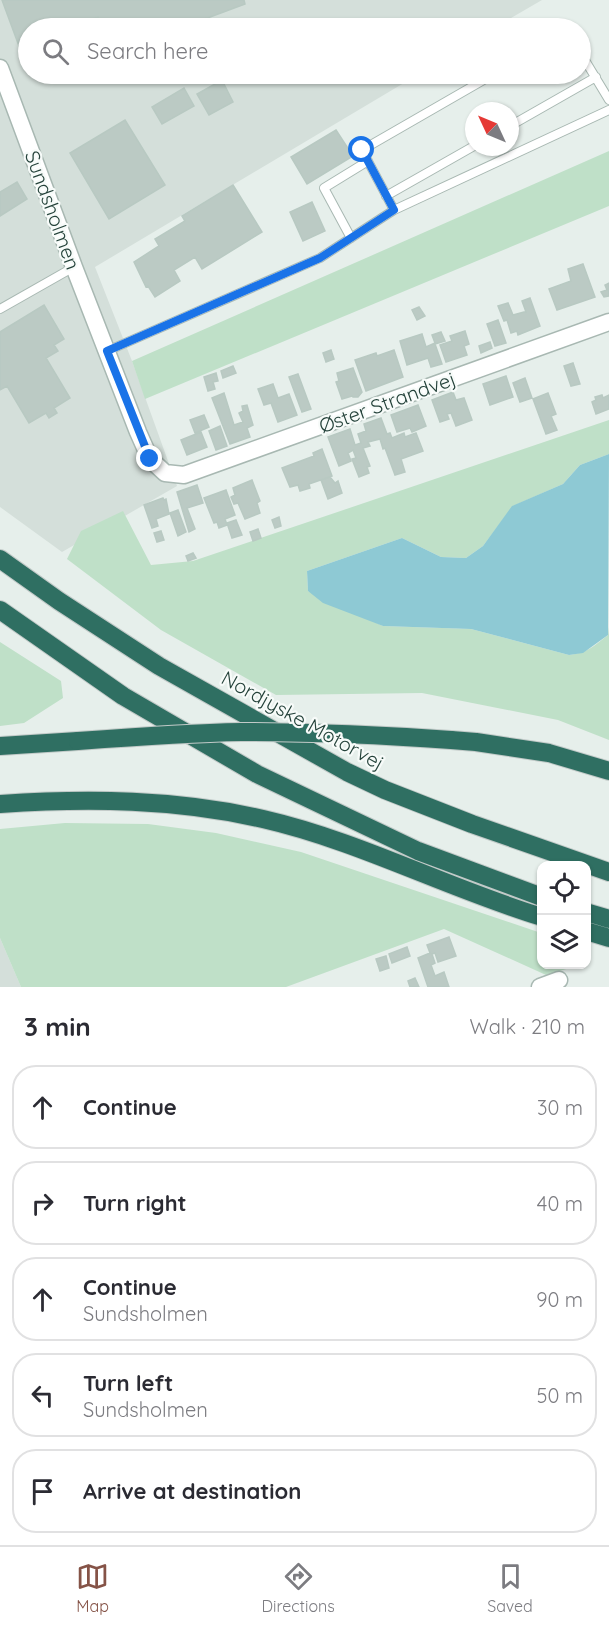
<!DOCTYPE html>
<meta charset="utf-8">
<style>
:root{--surface:#fff;--page:#f2f2f3;--text:#2b2b33;--muted:#7c7c81;--line:#e1e1e2;--accent:#855347}
body{margin:0;font-family:Quicksand,sans-serif;background:var(--page);color:var(--text)}
.controls{position:absolute;right:18px;bottom:18px;display:grid;overflow:hidden;border-radius:12px;box-shadow:0 2px 4px #0004}
.controls button{width:54px;height:54px;display:grid;place-items:center;padding:0;border:0;border-bottom:2px solid var(--line);background:var(--surface);color:var(--text);font:30px sans-serif}
.compass{position:absolute;left:465px;top:102px;width:54px;height:54px;border-radius:50%;background:var(--surface);box-shadow:0 2px 4px #0004;rotate:314deg}
.stop{position:absolute;width:18px;height:18px;margin:-14px;border:4px solid #1a73e8;border-radius:50%;background:#fff}
.stop.end{background:#1a73e8;border-color:#fff;box-shadow:0 2px 6px #0008}
.list{margin:0;padding:0;list-style:none}
h2{display:flex;justify-content:space-between;align-items:center;height:78px;margin:0;padding:0 24px;font-size:26px}
h2 small{font-size:20px;font-weight:400;color:var(--muted)}
.list li{display:grid;grid-template-columns:39px 1fr auto;gap:18px;align-items:center;box-sizing:border-box;height:84px;margin:0 12px 12px;padding:0 12px;border:2px solid var(--line);border-radius:24px}
.list b{display:block;font-size:22px;white-space:nowrap}
.list p{margin:0;font-size:20px;white-space:nowrap;color:var(--muted)}
.list em{font-size:20px;font-style:normal;color:var(--muted)}
.icon{flex:none;width:33px;height:33px;fill:none;stroke:currentColor;stroke-width:2;stroke-linecap:round;stroke-linejoin:round}
.map{position:relative;flex:none;width:609px;height:987px;overflow:hidden}
.search{position:absolute;background:var(--surface);box-shadow:0 2px 4px #0004;left:18px;right:18px;top:18px;height:66px;display:flex;align-items:center;gap:15px;box-sizing:border-box;padding:0 21px;border-radius:33px;color:var(--muted);font-size:22px}
.sheet{height:558px;background:var(--surface)}
nav{display:flex;justify-content:space-around;align-items:center;box-sizing:border-box;height:84px;border-top:2px solid var(--line);background:var(--surface);font-size:16px;color:var(--muted)}
nav a{display:grid;justify-items:center;gap:3px}
nav .on{color:var(--accent)}
.map>svg:first-child{display:block}
</style>
<div class="map">
<svg width="609" height="987" viewBox="0 0 609 987">
<rect width="100%" height="100%" fill="#e6efeb"/>
<!-- built -->
<path fill="#d4dfda" d="M 0,0 L 542,0 L 494,28 L 28,28 L 28,74 L 419,74 L 95,267 L 132,361 L 177,486 L 62,552 L 0,507 Z
M 0,938 L 21,987 L 0,987 Z"/>
<!-- green -->
<path fill="#bfe0c8" d="M 609,151 L 609,206 L 145,399 L 132,361 Z
M 609,420 L 609,454 L 580,465 L 563,484 L 513,506 L 483,546 L 466,558 L 441,557 L 402,538 L 307,571 L 308,591 L 383,626 L 471,629 L 569,655 C 587,653 594,646 608,635 L 609,627 L 609,740 L 558,720 L 422,693 L 276,695 L 161,630 L 67,559 L 81,531 L 123,511 L 151,565 L 193,561 Z
M 0,642 L 61,681 L 63,698 L 24,723 L 0,726 Z
M 65,823 L 148,824 L 216,833 L 301,852 L 541,933 L 542,964 L 580,965 L 546,975 L 444,929 L 286,987 L 21,987 L 0,938 L 0,829 Z"/>
<!-- water -->
<path fill="#8ec9d4" d="M 609,454 L 608,635 L 583,653 L 569,655 L 471,629 L 383,626 L 323,603 L 308,591 L 307,571 L 402,538 L 441,557 L 466,558 L 483,546 L 512,506 L 563,484 L 580,465 Z"/>
<!-- building -->
<path fill="#bbcac4" stroke="#b8c9c2" stroke-width="1.5" d="M 2,0 L 244,0 L 245,4 L 194,23 L 196,28 L 102,28 L 98,17 L 68,28 L 28,28 L 28,43 L 19,46 Z
M 222,80 L 233,102 L 209,115 L 197,94 Z
M 184,88 L 194,106 L 162,124 L 152,107 Z
M 125,120 L 165,185 L 109,219 L 70,153 Z
M 336,130 L 353,156 L 307,184 L 291,157 Z
M 17,182 L 27,199 L 0,216 L 0,192 Z
M 233,185 L 262,232 L 202,269 L 195,257 L 174,270 L 180,281 L 155,297 L 148,286 L 146,287 L 134,262 L 159,246 L 155,239 L 185,221 L 182,216 Z
M 312,202 L 325,231 L 303,241 L 290,212 Z
M 583,264 L 595,297 L 557,310 L 549,289 L 571,281 L 568,269 Z
M 609,283 L 609,296 L 604,297 L 601,292 L 607,290 L 605,285 Z
M 530,298 L 540,326 L 518,335 L 517,331 L 511,333 L 507,320 L 504,321 L 498,306 L 508,303 L 513,315 L 524,312 L 526,312 L 522,301 Z
M 44,305 L 64,339 L 54,345 L 58,351 L 46,358 L 70,398 L 54,408 L 57,413 L 49,418 L 46,413 L 29,423 L 7,386 L 0,390 L 0,332 Z
M 419,307 L 425,316 L 417,320 L 412,310 Z
M 498,320 L 506,343 L 495,346 L 487,324 Z
M 465,331 L 469,344 L 464,346 L 467,355 L 446,362 L 440,345 L 452,341 L 450,336 Z
M 441,332 L 445,341 L 435,344 L 442,364 L 431,367 L 428,358 L 407,365 L 400,341 L 422,334 L 426,347 L 435,343 L 432,335 Z
M 490,342 L 492,348 L 481,353 L 479,346 Z
M 331,350 L 334,359 L 326,362 L 323,353 Z
M 394,350 L 403,377 L 366,391 L 355,360 L 376,353 L 377,356 Z
M 573,363 L 580,384 L 571,386 L 564,366 Z
M 233,366 L 236,373 L 223,378 L 221,371 Z
M 353,368 L 362,392 L 358,397 L 353,397 L 352,396 L 342,399 L 336,382 L 339,381 L 337,373 Z
M 216,373 L 218,381 L 213,382 L 215,389 L 208,391 L 204,377 Z
M 298,374 L 311,409 L 302,412 L 289,377 Z
M 506,376 L 513,397 L 490,405 L 483,384 Z
M 525,378 L 532,398 L 520,402 L 513,383 Z
M 273,384 L 278,398 L 289,394 L 297,415 L 278,422 L 271,403 L 264,405 L 258,389 Z
M 453,392 L 456,400 L 464,398 L 472,420 L 456,426 L 451,413 L 447,414 L 449,419 L 440,422 L 432,400 Z
M 224,393 L 234,425 L 243,422 L 239,413 L 243,411 L 242,406 L 247,405 L 253,425 L 247,428 L 250,437 L 230,444 L 212,398 Z
M 548,393 L 556,414 L 551,416 L 557,430 L 546,434 L 533,399 Z
M 602,395 L 603,398 L 609,395 L 609,409 L 596,414 L 592,402 L 596,400 L 595,397 Z
M 418,405 L 426,426 L 412,432 L 410,428 L 397,432 L 391,415 Z
M 204,415 L 209,427 L 195,433 L 190,420 Z
M 381,418 L 387,434 L 390,433 L 392,438 L 404,433 L 405,437 L 416,433 L 423,451 L 401,459 L 405,472 L 395,475 L 385,448 L 383,449 L 380,439 L 368,442 L 370,446 L 363,448 L 370,466 L 367,467 L 369,473 L 359,477 L 352,459 L 356,458 L 353,450 L 348,453 L 351,461 L 339,466 L 328,437 L 350,429 L 355,445 L 361,443 L 358,434 L 366,431 L 364,424 Z
M 220,426 L 227,446 L 216,450 L 209,431 Z
M 201,432 L 207,447 L 187,455 L 181,440 Z
M 322,449 L 332,476 L 309,484 L 310,488 L 300,491 L 298,485 L 290,487 L 282,468 L 314,456 L 313,453 Z
M 330,477 L 335,483 L 338,481 L 342,493 L 328,499 L 321,480 Z
M 252,480 L 260,501 L 257,503 L 260,513 L 245,519 L 238,503 L 234,504 L 231,497 L 235,495 L 233,488 Z
M 197,485 L 203,503 L 187,508 L 195,529 L 189,532 L 177,492 Z
M 226,490 L 235,515 L 225,519 L 227,525 L 219,528 L 217,522 L 214,523 L 204,498 Z
M 163,498 L 164,500 L 166,499 L 169,514 L 156,519 L 158,526 L 152,528 L 144,505 Z
M 178,510 L 186,532 L 178,536 L 170,513 Z
M 279,517 L 281,526 L 275,528 L 272,520 Z
M 236,520 L 242,535 L 232,538 L 227,523 Z
M 258,529 L 261,538 L 253,541 L 250,532 Z
M 161,531 L 164,540 L 157,542 L 154,533 Z
M 193,553 L 196,558 L 188,561 L 186,556 Z
M 449,937 L 456,956 L 438,962 L 435,953 L 432,954 L 435,963 L 431,965 L 435,976 L 444,972 L 449,987 L 428,987 L 418,958 L 430,953 L 427,945 Z
M 407,947 L 410,956 L 392,963 L 389,954 Z
M 386,956 L 389,968 L 380,971 L 376,959 Z
M 415,978 L 419,987 L 410,987 L 408,981 Z"/>
<g fill="none" stroke-linecap="round" stroke-linejoin="round">
<defs>
<path id="service" d="M 580,52 L 609,100
M 510,126 L 596,77
M 386,196 L 474,146
M 394,210 L 362,150 L 494,74
M 351,238 L 324,188 L 368,161
M 0,309 L 74,267
M 107,351 L 320,258 L 394,210 L 609,110"/>
<path id="minor" d="M 0,68 L 74,267 L 138,432 L 150,459 L 165,473 L 184,475 L 609,322
M 540,987 L 559,980"/>
<path id="motorway" d="M 0,559 L 59,601 L 159,666 L 347,772 L 385,790 L 472,824 L 609,872
M 0,610 L 123,696 L 257,774 L 418,851 L 542,897
M 451,740 L 476,742 L 549,753 L 609,771
M 0,746 L 78,741
M 0,804 C 88,798 177,799 263,819 C 359,841 447,888 542,917
M 586,912 L 609,919
M 586,931 L 609,938"/>
</defs>
<!-- service casing -->
<use href="#service" stroke="#a8b8b2" stroke-width="10"/>
<!-- minor casing -->
<use href="#minor" stroke="#a8b8b2" stroke-width="19"/>
<!-- motorway casing -->
<use href="#motorway" stroke="#c2cac8" stroke-width="20"/>
<!-- service -->
<use href="#service" stroke="#fff" stroke-width="8"/>
<!-- minor -->
<use href="#minor" stroke="#fff" stroke-width="16"/>
<!-- motorway -->
<use href="#motorway" stroke="#2f6f62" stroke-width="18"/>
<defs>
<path id="motorway-bridge" d="M 78,741 C 132,737 187,733 241,732 C 311,732 381,735 451,740"/>
</defs>
<!-- motorway-bridge casing -->
<use href="#motorway-bridge" stroke="#c2cac8" stroke-width="20" stroke-linecap="butt"/>
<!-- motorway-bridge -->
<use href="#motorway-bridge" stroke="#2f6f62" stroke-width="18"/>
</g>
<g fill="none" stroke-linecap="round" stroke-linejoin="round">
<!-- route -->
<path stroke="#1a73e8" stroke-width="8" d="M 150,459 L 107,351 L 320,258 L 394,210 L 362,150"/>
</g>
<g text-anchor="middle" dominant-baseline="central" stroke-width="4.5" stroke-linejoin="round" paint-order="stroke">
<!-- street labels -->
<g font-size="20" fill="#24423a" stroke="#f7fbf9">
<text transform="translate(53 210) rotate(70)">Sundsholmen</text>
<text transform="translate(387 402) rotate(-20)">Øster Strandvej</text>
<text transform="translate(303 720) rotate(29)">Nordjyske Motorvej</text>
</g>
</g>
</svg>
<div class="controls">
<button><svg class="icon" aria-label="locate" viewBox="0 0 24 24"><circle cx="12" cy="12" r="6"/><path d="M12 2v4M12 18v4M2 12h4M18 12h4"/></svg></button>
<button><svg class="icon" aria-label="layers" viewBox="0 0 24 24"><path d="M12 4l9 5-9 5-9-5zM3 14l9 5 9-5"/></svg></button>
</div>
<svg class="compass" viewBox="-18 -18 36 36"><path d="M0-13l5 13h-10z" fill="#e53935"/><path d="M0 13l5-13h-10z" fill="#7c7c81"/></svg>
<div class="stop" style="left:362px;top:150px"></div>
<div class="stop end" style="left:150px;top:459px"></div>
<div class="search"><svg class="icon" aria-label="search" viewBox="0 0 24 24"><circle cx="10" cy="10" r="6"/><path d="M15 15l6 6"/></svg>Search here</div>
</div>
<section class="sheet">
<h2>3 min<small>Walk · 210 m</small></h2>
<ul class="list">
<li><svg class="icon" aria-label="ahead" viewBox="0 0 24 24"><path d="M12 20V5M6 11l6-6 6 6"/></svg><div><b>Continue</b></div><em>30 m</em></li>
<li><svg class="icon" aria-label="right" viewBox="0 0 24 24"><path d="M7 20v-9h11M14 6l5 5-5 5"/></svg><div><b>Turn right</b></div><em>40 m</em></li>
<li><svg class="icon" aria-label="ahead" viewBox="0 0 24 24"><path d="M12 20V5M6 11l6-6 6 6"/></svg><div><b>Continue</b><p>Sundsholmen</p></div><em>90 m</em></li>
<li><svg class="icon" aria-label="left" viewBox="0 0 24 24"><path d="M17 20v-9H6M10 6l-5 5 5 5"/></svg><div><b>Turn left</b><p>Sundsholmen</p></div><em>50 m</em></li>
<li><svg class="icon" aria-label="arrive" viewBox="0 0 24 24"><path d="M6 21V4h12l-3 4 3 4H6"/></svg><div><b>Arrive at destination</b></div></li>
</ul>
</section>
<nav>
<a class="on"><svg class="icon" aria-label="map" viewBox="0 0 24 24"><path d="M3 6l6-2 6 2 6-2v14l-6 2-6-2-6 2zM9 4v14M15 6v14"/></svg>Map</a>
<a><svg class="icon" aria-label="directions" viewBox="0 0 24 24"><path d="M12 3l9 9-9 9-9-9zM9 14v-3h6M13 9l2 2-2 2"/></svg>Directions</a>
<a><svg class="icon" aria-label="saved" viewBox="0 0 24 24"><path d="M7 4h10v16l-5-4-5 4z"/></svg>Saved</a>
</nav>
